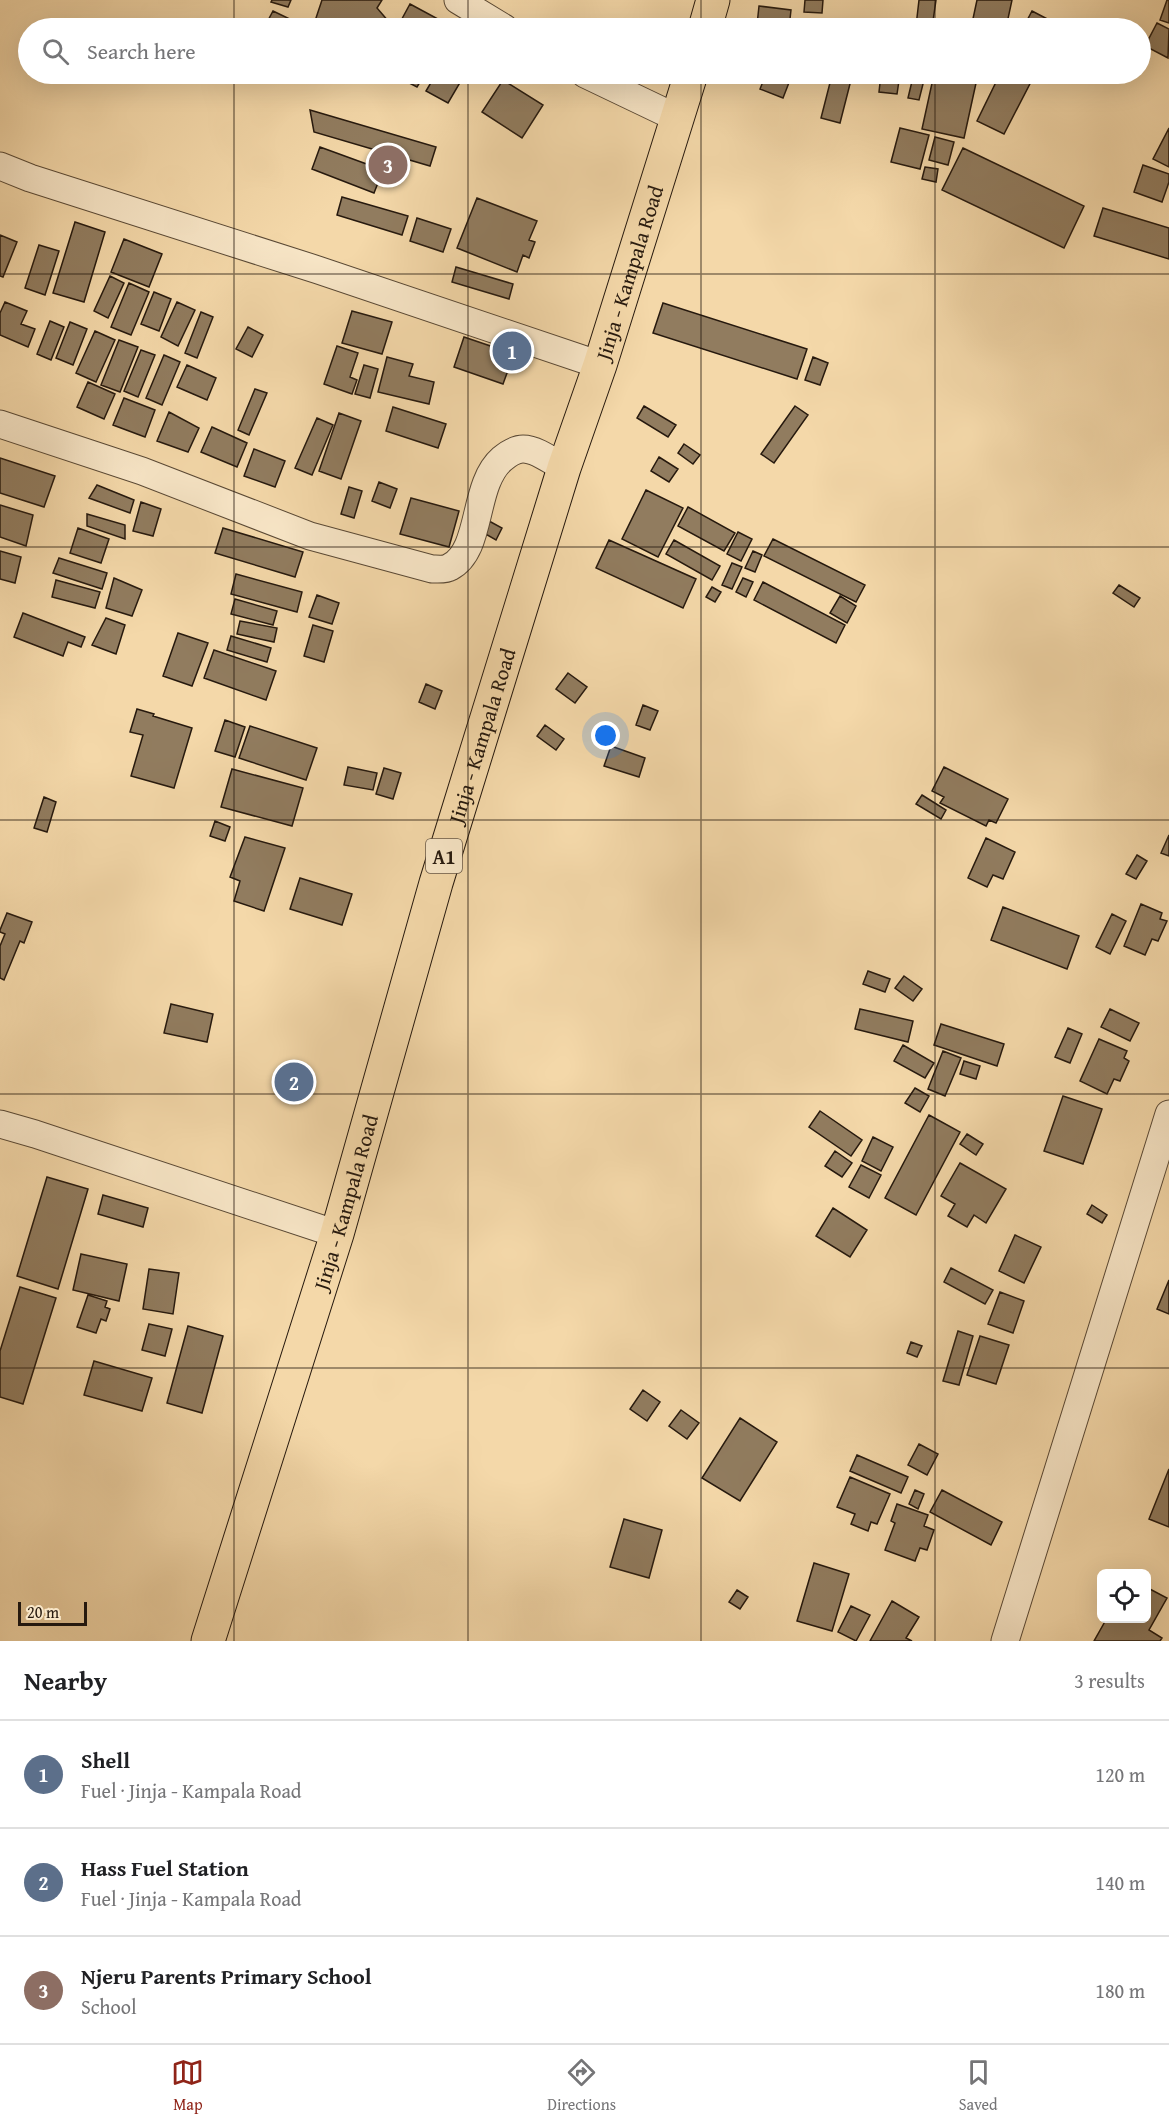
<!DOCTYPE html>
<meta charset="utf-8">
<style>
:root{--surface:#fff;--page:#f6f6f6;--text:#202124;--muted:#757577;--line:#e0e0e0;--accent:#8f2418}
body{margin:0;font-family:"Gentium Book Plus",serif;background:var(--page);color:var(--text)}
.controls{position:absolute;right:18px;bottom:18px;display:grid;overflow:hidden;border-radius:9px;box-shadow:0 6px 24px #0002}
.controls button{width:54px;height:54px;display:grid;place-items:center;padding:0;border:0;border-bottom:2px solid var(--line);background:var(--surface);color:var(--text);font:30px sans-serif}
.scale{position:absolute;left:18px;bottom:15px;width:69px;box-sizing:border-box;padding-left:6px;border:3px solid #26190e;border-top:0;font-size:16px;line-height:21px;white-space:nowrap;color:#26190e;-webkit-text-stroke:4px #f8e6c7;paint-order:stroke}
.you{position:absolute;left:606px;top:736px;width:21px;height:21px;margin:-15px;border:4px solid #fff;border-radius:50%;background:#1a73e8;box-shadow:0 0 0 9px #1a73e833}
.badge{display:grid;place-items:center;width:39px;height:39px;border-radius:50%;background:var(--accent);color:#fff;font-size:20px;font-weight:700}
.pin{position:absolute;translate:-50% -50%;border:3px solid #fff;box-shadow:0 2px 6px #0006}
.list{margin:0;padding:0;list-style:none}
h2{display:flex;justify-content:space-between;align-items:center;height:78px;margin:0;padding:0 24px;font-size:26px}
h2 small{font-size:20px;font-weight:400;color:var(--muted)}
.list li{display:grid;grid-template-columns:39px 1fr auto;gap:18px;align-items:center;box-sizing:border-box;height:108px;padding:0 24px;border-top:2px solid var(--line)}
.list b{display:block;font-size:22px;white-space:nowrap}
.list p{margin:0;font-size:20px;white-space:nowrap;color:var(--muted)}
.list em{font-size:20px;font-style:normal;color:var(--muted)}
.icon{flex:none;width:33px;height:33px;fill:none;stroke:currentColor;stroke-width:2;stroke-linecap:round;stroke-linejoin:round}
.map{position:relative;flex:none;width:1169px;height:1641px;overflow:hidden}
.search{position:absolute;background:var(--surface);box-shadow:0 6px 24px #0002;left:18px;right:18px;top:18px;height:66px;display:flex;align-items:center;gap:15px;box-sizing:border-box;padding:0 21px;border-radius:33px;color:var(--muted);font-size:22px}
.sheet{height:402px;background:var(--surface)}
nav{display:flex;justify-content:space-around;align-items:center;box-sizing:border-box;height:84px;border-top:2px solid var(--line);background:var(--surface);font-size:16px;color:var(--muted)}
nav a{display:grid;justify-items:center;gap:3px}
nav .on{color:var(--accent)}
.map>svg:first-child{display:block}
</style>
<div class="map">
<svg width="1169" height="1641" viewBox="0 0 1169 1641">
<rect width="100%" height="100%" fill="#f4d8a9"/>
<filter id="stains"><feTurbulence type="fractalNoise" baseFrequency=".00333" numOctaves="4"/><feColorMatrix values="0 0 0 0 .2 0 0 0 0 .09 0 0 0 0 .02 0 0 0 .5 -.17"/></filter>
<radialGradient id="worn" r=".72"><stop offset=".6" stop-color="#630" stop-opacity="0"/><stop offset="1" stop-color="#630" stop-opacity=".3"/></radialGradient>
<!-- building -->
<path fill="#917c5f" stroke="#26190e" stroke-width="1.5" d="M 272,0 L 291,0 L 288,7 L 271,2 Z
M 322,0 L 382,0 L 377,8 L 389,22 L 387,28 L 327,28 L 314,24 Z
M 805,0 L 823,0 L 822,13 L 804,12 Z
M 919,0 L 936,0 L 932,28 L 916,26 Z
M 977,0 L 1012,0 L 1006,28 L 971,28 Z
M 1167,0 L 1169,0 L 1169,23 L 1160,20 Z
M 410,4 L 451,26 L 450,28 L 397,28 Z
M 759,6 L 791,10 L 789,28 L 757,25 Z
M 273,11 L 294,21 L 290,28 L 264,28 Z
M 1032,11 L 1059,25 L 1057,28 L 1023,28 Z
M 1157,23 L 1169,29 L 1168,58 L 1145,46 Z
M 223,74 L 240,74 L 239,79 L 224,77 Z
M 392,74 L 425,74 L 417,87 Z
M 436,74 L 465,74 L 448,103 L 426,91 Z
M 766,74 L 773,74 L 790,80 L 783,98 L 760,89 Z
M 881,74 L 900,74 L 897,94 L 879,92 Z
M 934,74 L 978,74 L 964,138 L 922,129 Z
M 1000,74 L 1035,74 L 1004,134 L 977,121 Z
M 832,75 L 851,80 L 840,123 L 821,118 Z
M 913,77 L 924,80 L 919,100 L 908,98 Z
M 503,80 L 543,105 L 522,138 L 482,112 Z
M 310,110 L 436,147 L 430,166 L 314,132 Z
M 900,128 L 929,135 L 920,169 L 891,162 Z
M 1169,128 L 1169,167 L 1153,159 Z
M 935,137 L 954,142 L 948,165 L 929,160 Z
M 320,147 L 383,170 L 374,193 L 312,169 Z
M 963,148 L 1084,206 L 1064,248 L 942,190 Z
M 1143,165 L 1169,174 L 1169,182 L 1162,202 L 1134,192 Z
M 925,167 L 938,169 L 936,182 L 922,179 Z
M 342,197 L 408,216 L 402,235 L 337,215 Z
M 477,198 L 537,221 L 529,240 L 535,242 L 529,258 L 523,255 L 517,272 L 457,248 Z
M 1103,208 L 1169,228 L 1169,259 L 1094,236 Z
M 417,218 L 451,229 L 443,252 L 410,241 Z
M 75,222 L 105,232 L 84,302 L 53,293 Z
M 0,235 L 17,242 L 3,277 L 0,276 Z
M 124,239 L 162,254 L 149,287 L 111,272 Z
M 39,245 L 59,251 L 45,295 L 25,288 Z
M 456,267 L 513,284 L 509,299 L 452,282 Z
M 110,276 L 124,283 L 108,318 L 94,311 Z
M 129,283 L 149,292 L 131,335 L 111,327 Z
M 154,292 L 171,299 L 159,331 L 141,324 Z
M 5,302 L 27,311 L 21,324 L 35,329 L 28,347 L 0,335 L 0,313 Z
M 177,302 L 195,310 L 178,346 L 161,337 Z
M 663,303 L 807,349 L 797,379 L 653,333 Z
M 352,311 L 392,322 L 382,354 L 342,343 Z
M 201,312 L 213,317 L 197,358 L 185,353 Z
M 50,321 L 64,327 L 51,360 L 37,354 Z
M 70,322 L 87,329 L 73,365 L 56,358 Z
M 248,327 L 263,335 L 252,357 L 236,349 Z
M 95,331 L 115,340 L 96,382 L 76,373 Z
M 464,337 L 514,354 L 503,384 L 454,367 Z
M 119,340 L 138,347 L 120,392 L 101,385 Z
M 337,346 L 358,353 L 350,377 L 357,380 L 352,394 L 324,384 Z
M 141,350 L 155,355 L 138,397 L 124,391 Z
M 164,355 L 180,362 L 162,405 L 146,398 Z
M 387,357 L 413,364 L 409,376 L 434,382 L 429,404 L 378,392 Z
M 813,357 L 828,363 L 820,385 L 805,380 Z
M 187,365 L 216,378 L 207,400 L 177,387 Z
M 364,365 L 378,369 L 370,398 L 355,394 Z
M 88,382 L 115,394 L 104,419 L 77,407 Z
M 255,389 L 267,393 L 249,435 L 238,430 Z
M 124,398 L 155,410 L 145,437 L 113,425 Z
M 644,406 L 676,425 L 668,437 L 637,418 Z
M 795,406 L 808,415 L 774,463 L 761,454 Z
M 393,407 L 446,424 L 438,448 L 386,431 Z
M 169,412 L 199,428 L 188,452 L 157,441 Z
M 339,413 L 361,421 L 341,479 L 319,471 Z
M 317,418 L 333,425 L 312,475 L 295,468 Z
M 212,427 L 247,443 L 237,467 L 201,452 Z
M 684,444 L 700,455 L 693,464 L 678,453 Z
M 254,449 L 285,461 L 275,487 L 244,476 Z
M 659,457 L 678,469 L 669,482 L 651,471 Z
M 0,458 L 55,476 L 44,507 L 0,493 Z
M 379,482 L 397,489 L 390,508 L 372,501 Z
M 97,485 L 134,500 L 130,513 L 89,498 Z
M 349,487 L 362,491 L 354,518 L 341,514 Z
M 646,490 L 683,508 L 658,557 L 622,539 Z
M 411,498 L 459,511 L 449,547 L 400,534 Z
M 141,502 L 161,509 L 153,536 L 133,531 Z
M 0,505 L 33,515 L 26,546 L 0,537 Z
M 688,507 L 735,533 L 724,551 L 678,526 Z
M 87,514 L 125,525 L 125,539 L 87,526 Z
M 489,521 L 502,528 L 496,540 L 482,532 Z
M 78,528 L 109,539 L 101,563 L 70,553 Z
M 223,528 L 303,552 L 295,577 L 215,553 Z
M 738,532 L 752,539 L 741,561 L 727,554 Z
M 773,539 L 865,585 L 856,602 L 764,556 Z
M 609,540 L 696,579 L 683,608 L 596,568 Z
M 674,540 L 720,566 L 712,580 L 666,554 Z
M 0,551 L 21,557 L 15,583 L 0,579 Z
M 753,551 L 762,555 L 755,572 L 745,568 Z
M 59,558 L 107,573 L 102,589 L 53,573 Z
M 732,563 L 742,567 L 732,589 L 722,585 Z
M 236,574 L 302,592 L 297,612 L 231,594 Z
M 114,578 L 142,590 L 132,616 L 106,608 Z
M 743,578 L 753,582 L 746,597 L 736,592 Z
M 56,580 L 100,592 L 95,608 L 52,597 Z
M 763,582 L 845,625 L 836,643 L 754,600 Z
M 1119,585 L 1140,598 L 1134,607 L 1113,593 Z
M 712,587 L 721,592 L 715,602 L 706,597 Z
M 317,595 L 339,603 L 332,624 L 309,617 Z
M 840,596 L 856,606 L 847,623 L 830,613 Z
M 235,599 L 277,611 L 273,625 L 231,614 Z
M 23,613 L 85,637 L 81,647 L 68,642 L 63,656 L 14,637 Z
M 106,618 L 125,625 L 116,654 L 92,645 Z
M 240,621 L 277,628 L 274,642 L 237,634 Z
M 313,625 L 333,631 L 324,662 L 304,656 Z
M 178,633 L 208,643 L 192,686 L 163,676 Z
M 231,636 L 271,648 L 267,662 L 227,650 Z
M 214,650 L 276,671 L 266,700 L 204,678 Z
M 568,673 L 587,687 L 575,703 L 556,689 Z
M 426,684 L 442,691 L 435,709 L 419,702 Z
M 643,705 L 658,711 L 650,730 L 636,725 Z
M 137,709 L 154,714 L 153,716 L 192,728 L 174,788 L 131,776 L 143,735 L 130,732 Z
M 225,720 L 245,727 L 235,757 L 215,751 Z
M 545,725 L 564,739 L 556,750 L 537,736 Z
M 250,726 L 317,748 L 306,780 L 239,758 Z
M 611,746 L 645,758 L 639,777 L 604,766 Z
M 348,767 L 377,773 L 373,790 L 344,785 Z
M 944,767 L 1008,799 L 996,823 L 989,820 L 986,826 L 940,803 L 944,797 L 932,791 Z
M 384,768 L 401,773 L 393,799 L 376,794 Z
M 232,769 L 303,788 L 292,826 L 221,807 Z
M 922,795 L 946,810 L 941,819 L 916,804 Z
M 44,797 L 56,802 L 47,832 L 34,828 Z
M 215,821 L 230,827 L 225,841 L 210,836 Z
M 1169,835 L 1169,856 L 1161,853 Z
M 245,837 L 285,848 L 264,911 L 234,901 L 240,881 L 230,877 Z
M 986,838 L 1015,852 L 1003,879 L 993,875 L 987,887 L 968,878 Z
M 1137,855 L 1147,861 L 1136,879 L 1126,874 Z
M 300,878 L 352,894 L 342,925 L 290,909 Z
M 1141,904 L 1162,913 L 1160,919 L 1167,921 L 1158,941 L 1152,939 L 1145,955 L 1124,946 Z
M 1003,907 L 1079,936 L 1067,969 L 991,940 Z
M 7,913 L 32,922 L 24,943 L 20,941 L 4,980 L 0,978 L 0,946 L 5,934 L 0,932 L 0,930 Z
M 1112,914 L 1126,921 L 1110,954 L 1096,947 Z
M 868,971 L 890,979 L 885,992 L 863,984 Z
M 904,976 L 922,989 L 913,1001 L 895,988 Z
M 171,1004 L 213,1014 L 207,1042 L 164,1033 Z
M 860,1009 L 913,1021 L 908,1042 L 855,1029 Z
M 1110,1009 L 1139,1023 L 1130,1041 L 1101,1027 Z
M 941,1024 L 1004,1044 L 997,1066 L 934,1045 Z
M 1068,1028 L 1082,1034 L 1070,1063 L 1055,1057 Z
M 1099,1039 L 1127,1051 L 1124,1058 L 1129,1061 L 1120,1081 L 1114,1079 L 1107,1094 L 1080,1081 Z
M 903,1045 L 934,1063 L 925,1078 L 894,1061 Z
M 943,1051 L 961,1058 L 945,1096 L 928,1089 Z
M 964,1061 L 980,1066 L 976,1079 L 960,1074 Z
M 915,1088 L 929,1096 L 920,1112 L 905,1103 Z
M 1063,1096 L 1102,1109 L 1083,1164 L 1044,1151 Z
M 820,1111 L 862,1140 L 851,1156 L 809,1127 Z
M 929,1115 L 960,1132 L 916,1215 L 885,1198 Z
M 967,1134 L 983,1144 L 976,1155 L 960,1144 Z
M 873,1137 L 893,1147 L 881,1171 L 862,1161 Z
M 835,1151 L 852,1163 L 842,1177 L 825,1166 Z
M 960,1163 L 1006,1189 L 986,1223 L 974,1215 L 967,1227 L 948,1216 L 955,1204 L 941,1196 Z
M 861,1165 L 881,1175 L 869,1198 L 849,1187 Z
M 47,1177 L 88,1189 L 58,1289 L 17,1276 Z
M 103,1195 L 148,1208 L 143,1227 L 98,1214 Z
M 1092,1205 L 1107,1215 L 1102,1223 L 1087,1214 Z
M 833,1208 L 867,1230 L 850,1257 L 816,1236 Z
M 1015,1235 L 1041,1247 L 1024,1283 L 999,1271 Z
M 81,1254 L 127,1264 L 119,1301 L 73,1290 Z
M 951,1268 L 993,1290 L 985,1304 L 944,1282 Z
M 149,1269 L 179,1273 L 173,1314 L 143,1309 Z
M 1169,1280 L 1169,1314 L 1157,1309 Z
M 20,1287 L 56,1298 L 23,1404 L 0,1397 L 0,1351 Z
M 1000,1292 L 1024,1301 L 1013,1333 L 988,1324 Z
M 88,1295 L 107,1301 L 105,1307 L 110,1309 L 106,1321 L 101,1319 L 96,1333 L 77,1327 Z
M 149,1324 L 172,1329 L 165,1356 L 142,1350 Z
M 188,1326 L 223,1336 L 202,1413 L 167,1403 Z
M 958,1331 L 973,1336 L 959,1385 L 943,1381 Z
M 980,1336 L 1009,1345 L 996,1384 L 967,1375 Z
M 911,1342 L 922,1346 L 917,1357 L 907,1353 Z
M 94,1361 L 152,1378 L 142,1411 L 84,1395 Z
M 643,1390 L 660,1402 L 647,1421 L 630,1409 Z
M 681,1410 L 699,1423 L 687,1439 L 669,1426 Z
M 740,1418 L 777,1442 L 740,1501 L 702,1478 Z
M 919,1444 L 938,1454 L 927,1475 L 908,1465 Z
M 857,1455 L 908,1477 L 901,1493 L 850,1471 Z
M 1169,1469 L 1169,1527 L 1149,1519 Z
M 850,1477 L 890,1494 L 877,1524 L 871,1522 L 868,1531 L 851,1524 L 855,1514 L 837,1507 Z
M 915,1490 L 924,1494 L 918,1509 L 909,1504 Z
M 942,1490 L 1002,1522 L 991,1545 L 930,1512 Z
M 897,1504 L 928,1515 L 924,1526 L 934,1530 L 927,1550 L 920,1548 L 915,1561 L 885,1550 L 895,1523 L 891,1521 Z
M 624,1519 L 662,1530 L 649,1578 L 610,1567 Z
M 814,1563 L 849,1574 L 832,1631 L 797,1621 Z
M 1146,1587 L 1167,1598 L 1149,1630 L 1162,1638 L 1160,1641 L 1094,1641 L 1107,1618 L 1146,1618 Z
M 737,1590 L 748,1597 L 740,1609 L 729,1602 Z
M 892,1601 L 919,1617 L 906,1638 L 912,1641 L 870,1641 Z
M 851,1606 L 870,1615 L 856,1641 L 838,1632 Z"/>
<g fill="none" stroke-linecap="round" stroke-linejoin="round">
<defs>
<path id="minor" d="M 458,0 L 504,28
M 585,74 L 677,118
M 0,166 L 30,178 L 318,270 L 600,365
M 0,424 L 142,471 L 310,536 L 432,569 C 437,569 445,570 450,567 C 483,550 472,485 502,459 C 508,454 515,449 523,449 C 537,449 553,462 564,468
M 0,1124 L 35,1134 L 337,1234
M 1005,1641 L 1169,1114"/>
<g id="highway">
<path d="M 705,28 L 713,0"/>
<path id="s1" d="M 208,1641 L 337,1234 L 436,883 L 564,468 L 600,365 L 691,74"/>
</g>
</defs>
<!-- minor casing -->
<use href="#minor" stroke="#5a4935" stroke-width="29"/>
<!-- highway casing -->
<use href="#highway" stroke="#26190e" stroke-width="35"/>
<!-- minor -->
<use href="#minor" stroke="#f8e6c7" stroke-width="27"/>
<!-- highway -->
<use href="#highway" stroke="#f4d8a9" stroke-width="33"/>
</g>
<!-- grid -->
<path fill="none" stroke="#26190e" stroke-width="1.5" stroke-opacity="0.55" d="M 234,0 L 234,28M 468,0 L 468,28M 701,0 L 701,28M 935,0 L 935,28M 234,74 L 234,1641M 468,74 L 468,1641M 701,74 L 701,1641M 935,74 L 935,1641M 0,274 L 1169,274M 0,547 L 1169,547M 0,820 L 1169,820M 0,1094 L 1169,1094M 0,1368 L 1169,1368"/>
<g text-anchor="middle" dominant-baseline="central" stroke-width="5" stroke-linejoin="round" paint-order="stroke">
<!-- shield labels -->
<rect fill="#f8e6c7" stroke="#655646" stroke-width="1.5" x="426" y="839" width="36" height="34" rx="4.5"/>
<g font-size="20" font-weight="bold" fill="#26190e">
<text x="444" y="856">A1</text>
</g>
<!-- street labels -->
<g font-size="21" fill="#26190e" stroke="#f8e6c7">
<text stroke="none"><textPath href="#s1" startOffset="1432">Jinja - Kampala Road</textPath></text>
<text stroke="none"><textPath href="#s1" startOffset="946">Jinja - Kampala Road</textPath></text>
<text stroke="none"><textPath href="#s1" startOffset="460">Jinja - Kampala Road</textPath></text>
</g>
</g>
<rect width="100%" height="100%" filter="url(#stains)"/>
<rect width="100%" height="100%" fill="url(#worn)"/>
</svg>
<div class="controls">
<button><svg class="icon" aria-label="locate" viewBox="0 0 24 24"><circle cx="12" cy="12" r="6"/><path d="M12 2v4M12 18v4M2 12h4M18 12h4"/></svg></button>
</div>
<div class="scale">20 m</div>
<div class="you"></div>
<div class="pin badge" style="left:512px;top:351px;background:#5c6f8a">1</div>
<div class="pin badge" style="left:294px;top:1082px;background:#5c6f8a">2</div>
<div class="pin badge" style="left:388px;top:165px;background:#8d6e63">3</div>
<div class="search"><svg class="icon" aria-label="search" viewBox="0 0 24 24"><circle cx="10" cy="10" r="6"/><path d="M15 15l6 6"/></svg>Search here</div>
</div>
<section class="sheet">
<h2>Nearby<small>3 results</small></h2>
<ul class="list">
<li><span class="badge" style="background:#5c6f8a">1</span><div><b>Shell</b><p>Fuel · Jinja - Kampala Road</p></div><em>120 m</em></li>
<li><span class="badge" style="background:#5c6f8a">2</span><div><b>Hass Fuel Station</b><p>Fuel · Jinja - Kampala Road</p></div><em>140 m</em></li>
<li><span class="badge" style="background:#8d6e63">3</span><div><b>Njeru Parents Primary School</b><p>School</p></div><em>180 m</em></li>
</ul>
</section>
<nav>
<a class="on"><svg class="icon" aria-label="map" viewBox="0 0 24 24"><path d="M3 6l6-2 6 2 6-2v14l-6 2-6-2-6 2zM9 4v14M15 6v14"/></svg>Map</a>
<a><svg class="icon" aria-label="directions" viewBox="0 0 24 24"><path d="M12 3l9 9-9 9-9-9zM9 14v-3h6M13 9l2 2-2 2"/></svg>Directions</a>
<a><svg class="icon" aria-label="saved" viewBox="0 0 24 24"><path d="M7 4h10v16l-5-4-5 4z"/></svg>Saved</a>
</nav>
